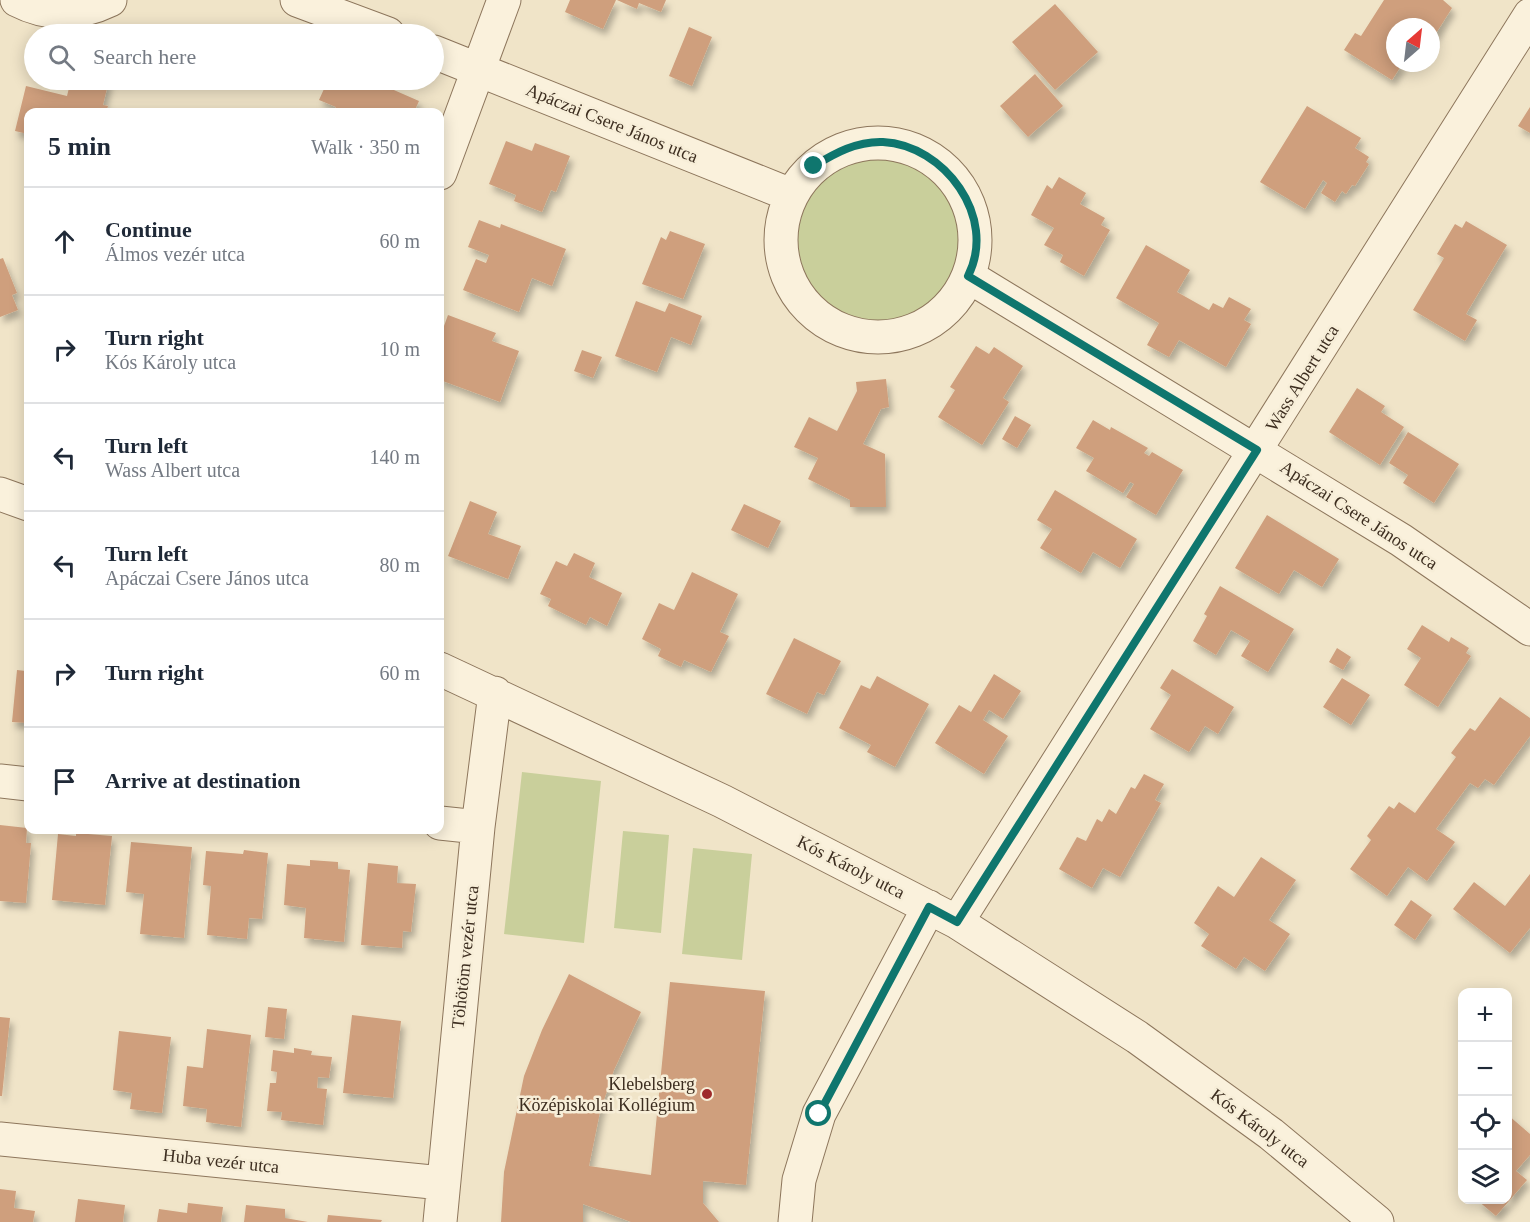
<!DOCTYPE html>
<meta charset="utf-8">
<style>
:root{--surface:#fff;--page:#f2f2f3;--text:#1f2937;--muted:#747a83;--line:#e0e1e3}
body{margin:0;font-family:"Times New Roman",serif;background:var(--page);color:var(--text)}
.controls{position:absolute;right:18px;bottom:18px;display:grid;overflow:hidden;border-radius:12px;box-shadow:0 3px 15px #0003}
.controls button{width:54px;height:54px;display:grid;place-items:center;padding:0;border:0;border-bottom:2px solid var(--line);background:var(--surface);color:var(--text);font:30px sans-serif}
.compass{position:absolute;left:1386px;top:18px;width:54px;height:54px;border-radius:50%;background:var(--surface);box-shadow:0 3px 15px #0003;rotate:28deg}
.stop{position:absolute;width:18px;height:18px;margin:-14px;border:4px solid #0f766e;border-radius:50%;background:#fff}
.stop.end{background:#0f766e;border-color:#fff;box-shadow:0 2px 6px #0008}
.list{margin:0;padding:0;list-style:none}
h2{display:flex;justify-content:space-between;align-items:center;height:78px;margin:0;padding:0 24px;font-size:26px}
h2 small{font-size:20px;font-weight:400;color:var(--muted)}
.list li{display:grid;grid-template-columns:39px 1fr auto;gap:18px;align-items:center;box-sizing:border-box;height:108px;padding:0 24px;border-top:2px solid var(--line)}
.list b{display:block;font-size:22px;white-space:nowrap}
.list p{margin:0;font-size:20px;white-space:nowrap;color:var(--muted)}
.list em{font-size:20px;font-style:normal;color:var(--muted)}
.icon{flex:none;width:33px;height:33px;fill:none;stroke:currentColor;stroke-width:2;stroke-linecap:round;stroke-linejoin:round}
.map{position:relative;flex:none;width:1530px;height:1222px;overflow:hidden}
.search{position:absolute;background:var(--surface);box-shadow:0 3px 15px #0003;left:24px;top:24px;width:420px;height:66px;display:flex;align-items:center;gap:15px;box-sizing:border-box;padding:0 21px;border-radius:33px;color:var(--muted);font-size:22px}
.panel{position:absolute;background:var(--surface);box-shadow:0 3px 15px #0003;left:24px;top:108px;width:420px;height:726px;border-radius:12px}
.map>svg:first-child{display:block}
</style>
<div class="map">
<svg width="1530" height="1222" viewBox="0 0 1530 1222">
<defs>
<filter id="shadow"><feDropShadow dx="3.5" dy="6" stdDeviation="3" flood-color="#0004"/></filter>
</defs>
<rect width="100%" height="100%" fill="#f0e4c8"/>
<!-- green -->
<path fill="#c9cf9b" d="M798 240a81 81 0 1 1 162 0a81 81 0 1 1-162 0Z
M 522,772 L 601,781 L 584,943 L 504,934 Z
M 623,831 L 669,835 L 661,933 L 614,928 Z
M 693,848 L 752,854 L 742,960 L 682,954 Z"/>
<!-- building -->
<path fill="#cf9f7d" filter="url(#shadow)" d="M 570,0 L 616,0 L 603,29 L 565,12 Z
M 617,0 L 666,0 L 661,12 L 639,3 L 637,9 Z
M 1384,0 L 1443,0 L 1452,8 L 1433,38 L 1431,27 L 1395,27 L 1395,63 L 1403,63 L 1392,80 L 1344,50 L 1355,33 L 1361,36 Z
M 1055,4 L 1098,52 L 1055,90 L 1012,42 Z
M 689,27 L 712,37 L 692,86 L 669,76 Z
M 1035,74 L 1063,106 L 1028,137 L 1000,106 Z
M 71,80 L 109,80 L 103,105 L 108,106 L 106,112 L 28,112 L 28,134 L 15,131 L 26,86 L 67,96 Z
M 328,80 L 371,80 L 419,101 L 414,112 L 333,112 L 336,107 L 319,100 Z
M 1307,106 L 1361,138 L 1355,148 L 1369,157 L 1366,162 L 1369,164 L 1355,186 L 1352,185 L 1346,194 L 1342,191 L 1335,202 L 1321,193 L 1327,183 L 1323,180 L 1305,209 L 1260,182 Z
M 1530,107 L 1530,133 L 1518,126 Z
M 506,141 L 532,151 L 535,143 L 570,156 L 556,192 L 551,190 L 542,212 L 514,201 L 516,195 L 489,184 Z
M 1059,177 L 1086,193 L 1080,204 L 1105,218 L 1101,225 L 1110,230 L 1084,276 L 1060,262 L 1063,255 L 1044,245 L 1054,228 L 1031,215 L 1047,185 L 1052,189 Z
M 479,220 L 500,228 L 501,224 L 566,249 L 552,286 L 532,278 L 519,312 L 463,290 L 476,259 L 486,263 L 489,255 L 468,247 Z
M 1466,221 L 1507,245 L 1466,314 L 1477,320 L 1465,341 L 1413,310 L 1444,258 L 1437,254 L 1455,224 L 1462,228 Z
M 670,231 L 705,244 L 683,299 L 642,284 L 661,237 L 666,240 Z
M 1146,245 L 1190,270 L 1177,292 L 1209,310 L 1213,303 L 1223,308 L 1229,297 L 1251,309 L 1244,320 L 1251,324 L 1226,367 L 1179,340 L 1169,357 L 1147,345 L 1159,323 L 1116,298 Z
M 3,258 L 17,293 L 12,295 L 18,310 L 0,317 L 0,259 Z
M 636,301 L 665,312 L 669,303 L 702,316 L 691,345 L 671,337 L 657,372 L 615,356 Z
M 448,315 L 496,333 L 492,341 L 519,351 L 500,402 L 440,380 L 440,337 Z
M 976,346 L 989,354 L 994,347 L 1023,366 L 1003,398 L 1009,402 L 982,445 L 938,417 L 955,390 L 950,387 Z
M 582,350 L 602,357 L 593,378 L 574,371 Z
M 886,379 L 889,407 L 881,409 L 863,444 L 885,454 L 886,507 L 850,507 L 850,500 L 808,479 L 818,458 L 794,447 L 809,417 L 837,431 L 857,391 L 856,382 Z
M 1357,388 L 1385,406 L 1381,412 L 1404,427 L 1380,465 L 1329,432 Z
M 1015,416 L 1031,425 L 1017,448 L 1002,439 Z
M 1093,420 L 1110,430 L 1111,427 L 1148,448 L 1144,453 L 1149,456 L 1152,452 L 1183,470 L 1156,515 L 1126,497 L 1134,484 L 1130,482 L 1123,493 L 1086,471 L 1094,458 L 1076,448 Z
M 1408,432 L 1459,464 L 1434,503 L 1403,483 L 1408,475 L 1389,463 Z
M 1055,490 L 1137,539 L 1120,568 L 1093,552 L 1081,573 L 1040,548 L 1052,529 L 1037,520 Z
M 470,501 L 497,512 L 488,534 L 521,546 L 508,579 L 448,556 Z
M 744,504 L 781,521 L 768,548 L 731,530 Z
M 1267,515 L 1339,559 L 1322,587 L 1294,570 L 1279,594 L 1235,568 Z
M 574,553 L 595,563 L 589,577 L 622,593 L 607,626 L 590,617 L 586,625 L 548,606 L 551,599 L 540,594 L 556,561 L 567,566 Z
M 692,572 L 738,594 L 720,632 L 729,636 L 711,672 L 684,660 L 681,667 L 658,656 L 661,649 L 642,639 L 659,603 L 674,610 Z
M 1220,586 L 1294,629 L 1268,672 L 1241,656 L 1250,641 L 1231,630 L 1216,655 L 1193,641 L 1207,616 L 1204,614 Z
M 1422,625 L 1449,642 L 1451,637 L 1469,648 L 1466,653 L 1471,656 L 1438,707 L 1404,685 L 1421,658 L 1407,649 Z
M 794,638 L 841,661 L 824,695 L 817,692 L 807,714 L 766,694 Z
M 1337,648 L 1351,657 L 1343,670 L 1329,662 Z
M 27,659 L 28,723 L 12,722 L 17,670 L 26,671 Z
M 1172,669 L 1234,707 L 1218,734 L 1205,726 L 1189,752 L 1150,729 L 1171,695 L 1160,688 Z
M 994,674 L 1021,691 L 1003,719 L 989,710 L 983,720 L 1008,736 L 984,774 L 935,743 L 959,705 L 971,712 Z
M 877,676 L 929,704 L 895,767 L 867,752 L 871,745 L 839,728 L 861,685 L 870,689 Z
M 1342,678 L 1370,695 L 1351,725 L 1323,707 Z
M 1500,697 L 1530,718 L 1530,736 L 1494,785 L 1485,779 L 1478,788 L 1470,783 L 1436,829 L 1455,842 L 1427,881 L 1408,867 L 1387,896 L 1350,869 L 1371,840 L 1367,836 L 1389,806 L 1394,809 L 1399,802 L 1415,813 L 1456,757 L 1451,753 L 1470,728 L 1475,731 Z
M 1144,774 L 1164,784 L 1155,800 L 1161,803 L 1120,877 L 1103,868 L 1092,888 L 1059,869 L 1077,837 L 1086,841 L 1097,819 L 1102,822 L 1109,809 L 1116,814 L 1131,787 L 1135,789 Z
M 0,825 L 27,828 L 26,843 L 31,843 L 26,903 L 0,901 Z
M 76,833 L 112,836 L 105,905 L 52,900 L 58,834 L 76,836 Z
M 131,842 L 192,847 L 184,938 L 140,934 L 144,894 L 126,892 Z
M 244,850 L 268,853 L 262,919 L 249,918 L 247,939 L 207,935 L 211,886 L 203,885 L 206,851 L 243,854 Z
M 1261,857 L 1296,880 L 1269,920 L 1290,934 L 1265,971 L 1244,957 L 1236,969 L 1201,946 L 1209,934 L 1194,923 L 1218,886 L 1234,897 Z
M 310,860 L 338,862 L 338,869 L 350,870 L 344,942 L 304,938 L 306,908 L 284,905 L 287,864 L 310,866 Z
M 368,863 L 398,866 L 397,883 L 416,884 L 411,932 L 403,931 L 402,948 L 361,945 Z
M 1530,874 L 1530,928 L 1510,953 L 1453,909 L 1474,882 L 1505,906 Z
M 1411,900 L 1432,915 L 1415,940 L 1394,925 Z
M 569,974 L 641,1012 L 614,1070 L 600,1112 L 589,1166 L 651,1175 L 670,982 L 765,991 L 746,1185 L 703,1181 L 703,1203 L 719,1222 L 631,1222 L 583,1204 L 583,1222 L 501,1222 L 504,1172 L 524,1076 L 542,1030 Z
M 268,1007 L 287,1009 L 284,1039 L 265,1037 Z
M 352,1015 L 401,1021 L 393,1098 L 343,1093 Z
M 0,1017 L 10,1018 L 2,1096 L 0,1096 Z
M 207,1029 L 251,1035 L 241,1127 L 206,1122 L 207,1109 L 183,1106 L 187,1066 L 203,1068 Z
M 119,1031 L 171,1037 L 162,1113 L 130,1109 L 132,1093 L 113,1090 Z
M 294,1048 L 312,1051 L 311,1055 L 332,1057 L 329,1078 L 318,1077 L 317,1088 L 327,1089 L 323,1125 L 281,1120 L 282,1112 L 267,1111 L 270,1083 L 276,1083 L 277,1072 L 271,1071 L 273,1050 L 294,1053 Z
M 1508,1115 L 1530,1134 L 1530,1155 L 1516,1171 L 1527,1180 L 1496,1216 L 1477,1200 L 1508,1200 Z
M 0,1189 L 16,1191 L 14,1208 L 35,1211 L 33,1222 L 0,1222 Z
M 78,1199 L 125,1205 L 123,1222 L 75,1222 Z
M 188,1203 L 223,1207 L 221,1222 L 157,1222 L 159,1209 L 187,1213 Z
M 246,1205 L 285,1209 L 285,1218 L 308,1222 L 244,1222 Z
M 328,1215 L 382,1220 L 381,1222 L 327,1222 Z"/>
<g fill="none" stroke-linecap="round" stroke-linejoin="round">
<defs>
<path id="minor" d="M 17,0 C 48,16 79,15 110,0
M 297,0 L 388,34
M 434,52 L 791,195
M781 240a97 97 0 1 1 194 0a97 97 0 1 1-194 0Z
M 440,173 L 504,0
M 968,276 L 1401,540 L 1530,629
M 0,494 L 28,504
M 440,669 L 722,801 L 957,922 L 1137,1037 L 1271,1134 L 1377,1222
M 0,781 L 28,784
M 440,823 L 478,827
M 957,922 L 1530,15
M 0,1139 L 442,1183
M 440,1222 L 478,827 L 495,693
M 795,1222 L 799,1180 L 819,1114 L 929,907"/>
</defs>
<!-- minor casing -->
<use href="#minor" stroke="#8d765c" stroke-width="35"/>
<!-- minor -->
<use href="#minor" stroke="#faf1dc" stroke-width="33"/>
</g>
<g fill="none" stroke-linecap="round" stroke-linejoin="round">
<!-- route -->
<path stroke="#0f766e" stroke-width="8" d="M 814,166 C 835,153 857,141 883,142 C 944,145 998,217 968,276 L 1257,450 L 957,922 L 929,907 L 819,1114"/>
</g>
<!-- markers -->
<circle fill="#9e2a2b" stroke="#f7eed8" stroke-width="2" cx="707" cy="1094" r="6"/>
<g text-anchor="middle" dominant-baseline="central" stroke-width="5" stroke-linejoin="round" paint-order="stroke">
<!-- street labels -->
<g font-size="18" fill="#3d2e20" stroke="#f7eed8">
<text transform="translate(612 123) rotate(22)">Apáczai Csere János utca</text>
<text transform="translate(1302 378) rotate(-58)">Wass Albert utca</text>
<text transform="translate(1359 515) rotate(33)">Apáczai Csere János utca</text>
<text transform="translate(851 867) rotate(27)">Kós Károly utca</text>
<text transform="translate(465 957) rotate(-84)">Töhötöm vezér utca</text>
<text transform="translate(1260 1128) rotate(37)">Kós Károly utca</text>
<text transform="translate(221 1161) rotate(6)">Huba vezér utca</text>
</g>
<!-- poi labels -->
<g font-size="18" fill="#3d2e20" stroke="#f7eed8" text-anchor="end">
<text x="695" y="1084">Klebelsberg<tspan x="695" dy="21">Középiskolai Kollégium</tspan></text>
</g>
</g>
</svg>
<div class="controls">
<button>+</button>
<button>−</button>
<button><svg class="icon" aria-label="locate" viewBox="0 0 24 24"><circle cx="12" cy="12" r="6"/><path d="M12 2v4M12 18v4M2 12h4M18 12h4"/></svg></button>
<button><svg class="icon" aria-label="layers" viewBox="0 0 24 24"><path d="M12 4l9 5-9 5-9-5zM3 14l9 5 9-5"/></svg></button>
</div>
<svg class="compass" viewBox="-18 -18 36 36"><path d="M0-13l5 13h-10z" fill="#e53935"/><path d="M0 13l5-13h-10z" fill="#747a83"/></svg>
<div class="stop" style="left:819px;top:1114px"></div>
<div class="stop end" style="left:814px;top:166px"></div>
<div class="search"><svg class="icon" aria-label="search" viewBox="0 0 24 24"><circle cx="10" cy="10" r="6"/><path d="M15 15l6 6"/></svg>Search here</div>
<section class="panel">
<h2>5 min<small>Walk · 350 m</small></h2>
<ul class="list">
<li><svg class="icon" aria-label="ahead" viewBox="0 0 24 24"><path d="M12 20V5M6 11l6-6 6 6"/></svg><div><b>Continue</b><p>Álmos vezér utca</p></div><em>60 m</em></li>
<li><svg class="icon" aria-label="right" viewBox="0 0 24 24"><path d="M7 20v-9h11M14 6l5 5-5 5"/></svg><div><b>Turn right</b><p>Kós Károly utca</p></div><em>10 m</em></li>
<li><svg class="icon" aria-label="left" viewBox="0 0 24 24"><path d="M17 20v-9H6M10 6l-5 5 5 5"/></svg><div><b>Turn left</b><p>Wass Albert utca</p></div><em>140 m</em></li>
<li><svg class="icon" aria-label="left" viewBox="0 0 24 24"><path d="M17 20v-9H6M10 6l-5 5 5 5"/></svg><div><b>Turn left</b><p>Apáczai Csere János utca</p></div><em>80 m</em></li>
<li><svg class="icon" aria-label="right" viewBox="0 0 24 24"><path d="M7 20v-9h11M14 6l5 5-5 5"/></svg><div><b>Turn right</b></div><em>60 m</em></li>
<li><svg class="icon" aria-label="arrive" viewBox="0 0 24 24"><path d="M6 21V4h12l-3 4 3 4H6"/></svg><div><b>Arrive at destination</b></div></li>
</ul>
</section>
</div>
